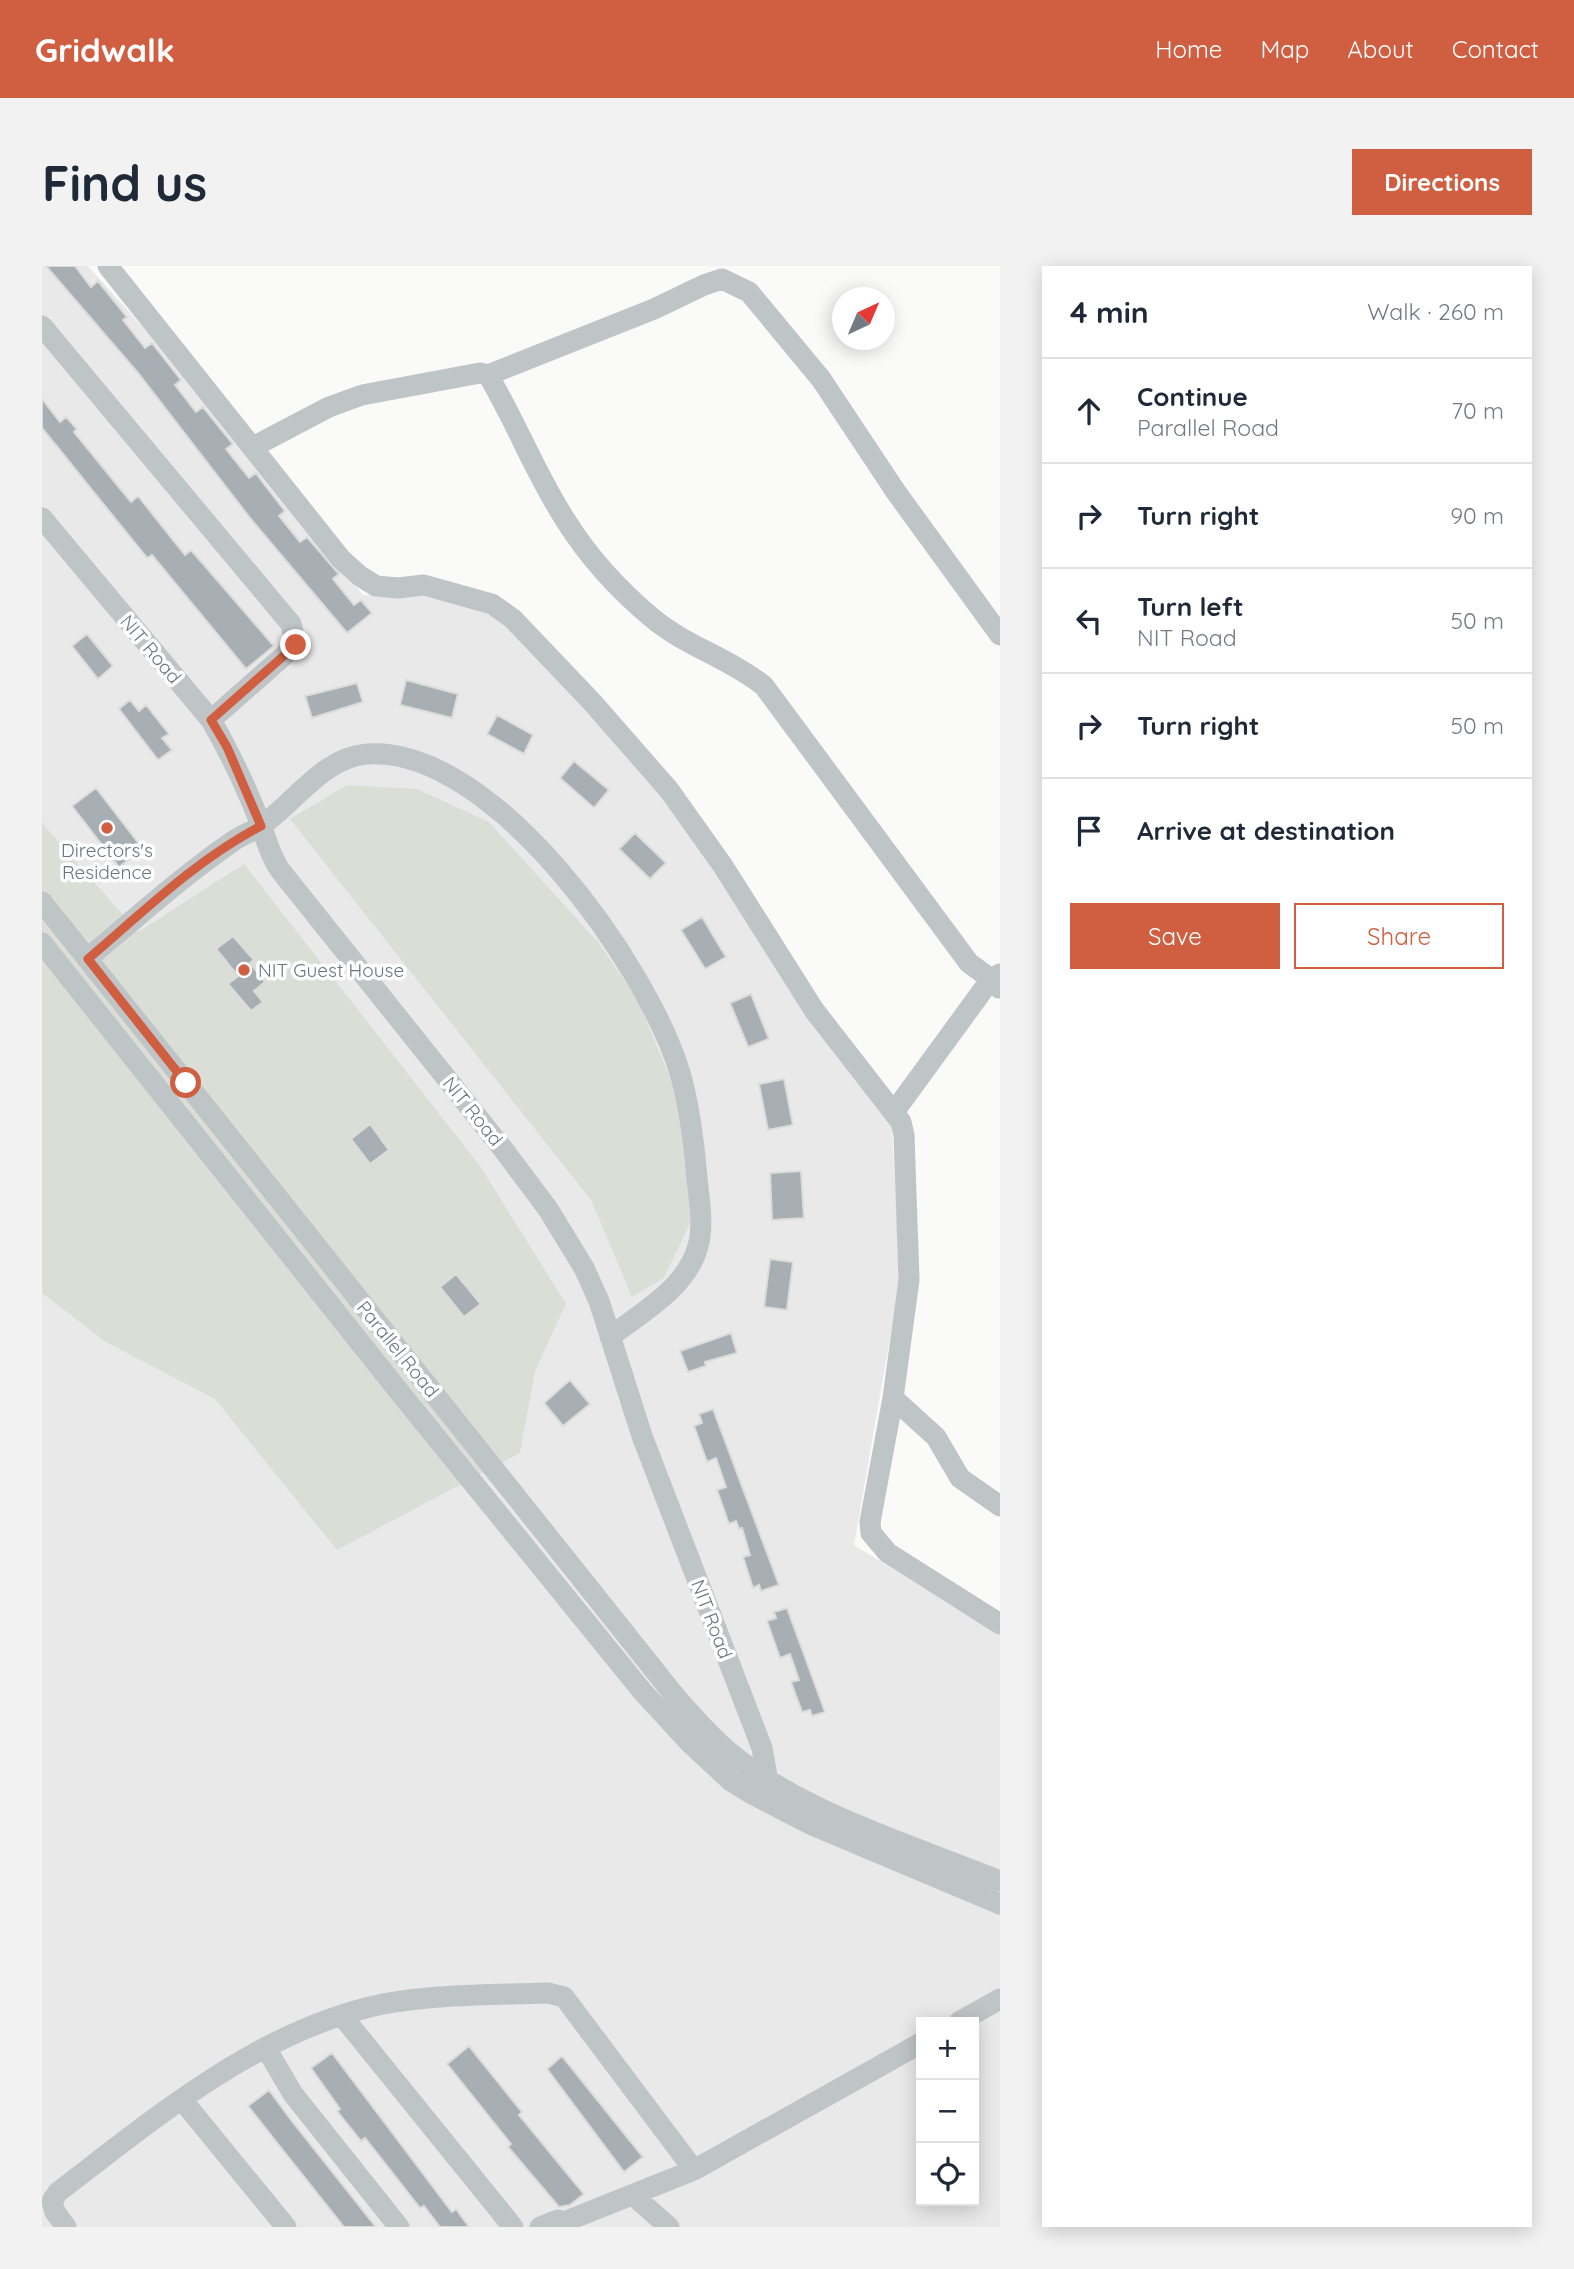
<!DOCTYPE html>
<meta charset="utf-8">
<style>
:root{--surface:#fff;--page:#f2f2f3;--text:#1f2937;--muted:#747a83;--line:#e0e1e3;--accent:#d05f41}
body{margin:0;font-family:Quicksand,sans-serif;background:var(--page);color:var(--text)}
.controls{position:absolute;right:21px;bottom:21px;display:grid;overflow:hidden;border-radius:0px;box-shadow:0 4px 18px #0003}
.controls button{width:63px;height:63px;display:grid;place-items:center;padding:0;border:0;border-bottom:2px solid var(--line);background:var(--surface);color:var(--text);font:35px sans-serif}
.compass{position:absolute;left:790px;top:21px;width:63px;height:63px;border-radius:50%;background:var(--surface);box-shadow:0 4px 18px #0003;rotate:44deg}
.stop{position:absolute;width:21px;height:21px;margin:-16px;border:5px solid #d05f41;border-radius:50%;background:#fff}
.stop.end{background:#d05f41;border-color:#fff;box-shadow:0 2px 7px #0008}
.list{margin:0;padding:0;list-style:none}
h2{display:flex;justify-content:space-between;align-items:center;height:91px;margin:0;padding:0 28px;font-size:30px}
h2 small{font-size:23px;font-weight:400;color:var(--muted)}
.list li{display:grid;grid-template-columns:46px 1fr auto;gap:21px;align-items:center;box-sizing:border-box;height:105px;padding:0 28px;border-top:2px solid var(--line)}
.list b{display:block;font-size:26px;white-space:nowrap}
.list p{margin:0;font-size:23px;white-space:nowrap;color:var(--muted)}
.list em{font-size:23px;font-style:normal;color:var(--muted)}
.actions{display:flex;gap:14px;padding:21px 28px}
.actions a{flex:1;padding:16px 0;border:2px solid var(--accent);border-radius:0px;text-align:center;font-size:24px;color:var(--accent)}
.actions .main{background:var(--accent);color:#fff}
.icon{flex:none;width:38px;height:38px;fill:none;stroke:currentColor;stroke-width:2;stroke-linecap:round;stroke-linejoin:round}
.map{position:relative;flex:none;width:958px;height:1961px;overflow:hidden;border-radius:0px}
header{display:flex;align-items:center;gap:42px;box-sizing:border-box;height:98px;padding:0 35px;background:var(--accent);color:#fff}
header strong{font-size:33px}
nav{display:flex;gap:38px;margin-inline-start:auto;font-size:24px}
.intro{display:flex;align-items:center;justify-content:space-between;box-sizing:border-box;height:168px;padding:0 42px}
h1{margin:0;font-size:49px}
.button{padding:18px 32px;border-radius:0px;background:var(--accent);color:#fff;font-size:24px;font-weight:700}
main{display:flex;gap:42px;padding:0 42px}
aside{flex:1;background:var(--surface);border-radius:0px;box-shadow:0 4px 18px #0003}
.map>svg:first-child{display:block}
</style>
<header>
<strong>Gridwalk</strong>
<nav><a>Home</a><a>Map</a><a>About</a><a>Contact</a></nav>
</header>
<div class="intro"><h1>Find us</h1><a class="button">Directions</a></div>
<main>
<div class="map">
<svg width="958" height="1961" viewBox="0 0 958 1961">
<rect width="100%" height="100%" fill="#fafaf8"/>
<!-- built -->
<path fill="#e8e9e8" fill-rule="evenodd" d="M 0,0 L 46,0 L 132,96 L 321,329 L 385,325 L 452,346 L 479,369 L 626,535 L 790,782 L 850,861 L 858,1014 L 812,1279 L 958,1369 L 958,1961 L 0,1961 ZM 879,1756 L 932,1756 L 932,1935 L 879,1935 Z"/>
<!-- green -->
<path fill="#daded7" d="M 305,519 L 375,523 L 447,556 L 555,675 L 596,734 L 632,822 L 645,888 L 650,953 L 622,1012 L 590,1031 L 549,934 L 248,553 Z
M 0,557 L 96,666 L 202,598 L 438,900 L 524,1038 L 493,1105 L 478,1187 L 295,1284 L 173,1133 L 64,1076 L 0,1027 Z"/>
<!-- building -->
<path fill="#a7afb4" stroke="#dcdcda" stroke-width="2" d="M 4,0 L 33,0 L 49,21 L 56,15 L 85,51 L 81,54 L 103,82 L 110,77 L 139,114 L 133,119 L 154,146 L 161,141 L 191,178 L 184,183 L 207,212 L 214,207 L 222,218 L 243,245 L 237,250 L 258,276 L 265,271 L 297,308 L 291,313 L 312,339 L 319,334 L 330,347 L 305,367 L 208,252 L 96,107 Z
M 0,133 L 18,156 L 24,151 L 35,163 L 32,166 L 89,236 L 96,230 L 143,289 L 149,284 L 232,380 L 204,403 L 110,289 L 105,292 L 0,162 Z
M 45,368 L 71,400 L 56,413 L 30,380 Z
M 364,414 L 416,428 L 410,452 L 358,439 Z
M 315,417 L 321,436 L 270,452 L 263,430 Z
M 88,434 L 97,445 L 104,439 L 127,468 L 120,472 L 130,484 L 116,494 L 77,443 Z
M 455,449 L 491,469 L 482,488 L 445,468 Z
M 532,495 L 567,524 L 552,542 L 518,512 Z
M 54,522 L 101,583 L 77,601 L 30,540 Z
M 593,567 L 624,597 L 608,613 L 577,583 Z
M 660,651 L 684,691 L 663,703 L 639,664 Z
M 191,670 L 212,694 L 208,697 L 223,716 L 212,725 L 221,736 L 209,745 L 186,718 L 196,710 L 174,683 Z
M 709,728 L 727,773 L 706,781 L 688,737 Z
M 742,813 L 751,859 L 726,864 L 717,818 Z
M 328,858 L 347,884 L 328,898 L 309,873 Z
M 759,905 L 762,952 L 730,954 L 728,907 Z
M 728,993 L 751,996 L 745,1044 L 722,1041 Z
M 414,1008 L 439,1038 L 422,1051 L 398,1021 Z
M 689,1067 L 695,1087 L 663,1096 L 664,1100 L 646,1106 L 638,1085 Z
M 528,1114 L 548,1138 L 521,1160 L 502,1137 Z
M 671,1143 L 737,1319 L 719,1325 L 717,1319 L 711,1322 L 701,1291 L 708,1289 L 700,1262 L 697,1263 L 694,1255 L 687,1258 L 675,1224 L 684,1221 L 674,1192 L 665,1196 L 652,1160 L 660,1157 L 657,1148 Z
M 745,1342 L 783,1446 L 770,1450 L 768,1444 L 760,1446 L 749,1416 L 757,1414 L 748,1388 L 738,1392 L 725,1355 L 734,1352 L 732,1346 Z
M 427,1780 L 480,1846 L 477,1849 L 542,1928 L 528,1939 L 517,1941 L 466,1881 L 469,1878 L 405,1798 Z
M 290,1787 L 410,1946 L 414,1943 L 427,1961 L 398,1961 L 382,1940 L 378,1942 L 323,1872 L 319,1875 L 295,1845 L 298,1843 L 269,1802 Z
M 520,1790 L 601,1891 L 582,1906 L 505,1803 Z
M 227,1824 L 249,1854 L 334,1961 L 302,1961 L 236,1878 L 206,1840 Z"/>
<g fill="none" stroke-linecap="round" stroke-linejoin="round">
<!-- minor -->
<path stroke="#bfc4c7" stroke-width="21" d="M 66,0 L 299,293 L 318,310 L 334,320 L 356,322 L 382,319 L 450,338 L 471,353 L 550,436 L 627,524 L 681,600 L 772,744 L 859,856 L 862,869 L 867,1014 L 851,1132 L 828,1256 L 829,1267 L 846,1287 L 958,1358
M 0,60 L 249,358 L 254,379 L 169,454
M 446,109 L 612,43 L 662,19 L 680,13 L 707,26 L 779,113 L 854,226 L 958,369
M 211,181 L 287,141 L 320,129 L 438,107 L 446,109 C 474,156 494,209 524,255 C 546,290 577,324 609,351 C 643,380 687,392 722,420 L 927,697 L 949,713 L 958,708
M 0,252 L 169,454 C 188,487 205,523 219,559 C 225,576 228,589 238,604 L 461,883 L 506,943 L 542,1002 L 557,1035 L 600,1170 L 720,1482 L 730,1538
M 0,636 L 633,1430 C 652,1452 671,1473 693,1491 C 767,1549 872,1580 958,1615
M 0,677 L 359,1128 L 600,1425 L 647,1476 L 689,1515 L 710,1528 L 768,1558 L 958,1638
M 45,693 C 93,653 139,611 190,576 C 199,569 210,566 219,560 C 253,536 282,491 325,488 C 451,479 606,700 638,807 C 648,841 652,877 655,912 C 657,933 662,959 656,980 C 645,1022 600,1046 568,1071
M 852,846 L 949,713 L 957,722
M 851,1132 L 894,1171 L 918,1212 L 958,1240
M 301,1751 L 471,1961
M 917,1756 L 958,1733
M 224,1782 L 251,1828 L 357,1961
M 141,1835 L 244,1961
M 592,1930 L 627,1961
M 24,1961 L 13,1946 L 10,1935 L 16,1926 C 115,1851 216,1764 341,1738 C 395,1728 452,1729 506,1727 L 522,1731 L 652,1904
M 498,1961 L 516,1954 L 522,1956 L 652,1904 L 879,1777"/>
</g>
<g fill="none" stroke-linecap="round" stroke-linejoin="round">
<!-- route -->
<path stroke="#d05f41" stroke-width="9" d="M 144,817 L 46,693 C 101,646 154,594 219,560 L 185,481 L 169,454 L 254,379"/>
</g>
<!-- markers -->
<g fill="#d05f41" stroke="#fff" stroke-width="2.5">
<circle cx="65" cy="562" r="7"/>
<circle cx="202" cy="704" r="7"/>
</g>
<g text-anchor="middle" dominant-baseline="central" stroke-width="7" stroke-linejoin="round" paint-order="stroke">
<!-- street labels -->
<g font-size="19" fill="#67767f" stroke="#fff">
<text transform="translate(109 383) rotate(50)">NIT Road</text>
<text transform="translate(431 845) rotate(51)">NIT Road</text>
<text transform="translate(356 1083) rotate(51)">Parallel Road</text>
<text transform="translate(670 1353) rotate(69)">NIT Road</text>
</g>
<!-- poi labels -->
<g font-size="19" fill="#67767f" stroke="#fff">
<text x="65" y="584">Directors's<tspan x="65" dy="22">Residence</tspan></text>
<text x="216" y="704" text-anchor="start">NIT Guest House</text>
</g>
</g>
</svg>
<div class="controls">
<button>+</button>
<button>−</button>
<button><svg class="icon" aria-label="locate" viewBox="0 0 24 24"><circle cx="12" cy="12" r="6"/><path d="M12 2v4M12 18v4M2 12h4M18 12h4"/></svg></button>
</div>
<svg class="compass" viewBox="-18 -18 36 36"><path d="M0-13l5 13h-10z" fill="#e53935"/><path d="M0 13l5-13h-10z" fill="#747a83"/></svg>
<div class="stop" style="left:144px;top:817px"></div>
<div class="stop end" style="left:254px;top:379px"></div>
</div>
<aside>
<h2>4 min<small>Walk · 260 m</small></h2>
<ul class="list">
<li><svg class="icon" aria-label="ahead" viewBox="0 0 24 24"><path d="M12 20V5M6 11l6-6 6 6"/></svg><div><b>Continue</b><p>Parallel Road</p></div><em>70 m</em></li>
<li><svg class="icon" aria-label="right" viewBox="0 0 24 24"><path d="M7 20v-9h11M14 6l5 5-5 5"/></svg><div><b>Turn right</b></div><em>90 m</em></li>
<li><svg class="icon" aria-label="left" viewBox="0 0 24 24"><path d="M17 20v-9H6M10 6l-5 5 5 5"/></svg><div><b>Turn left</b><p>NIT Road</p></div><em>50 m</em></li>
<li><svg class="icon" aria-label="right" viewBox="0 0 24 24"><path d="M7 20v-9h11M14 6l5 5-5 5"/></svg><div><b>Turn right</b></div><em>50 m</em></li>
<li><svg class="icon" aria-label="arrive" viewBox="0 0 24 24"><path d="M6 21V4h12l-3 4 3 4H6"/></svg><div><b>Arrive at destination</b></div></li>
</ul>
<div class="actions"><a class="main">Save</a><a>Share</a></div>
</aside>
</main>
